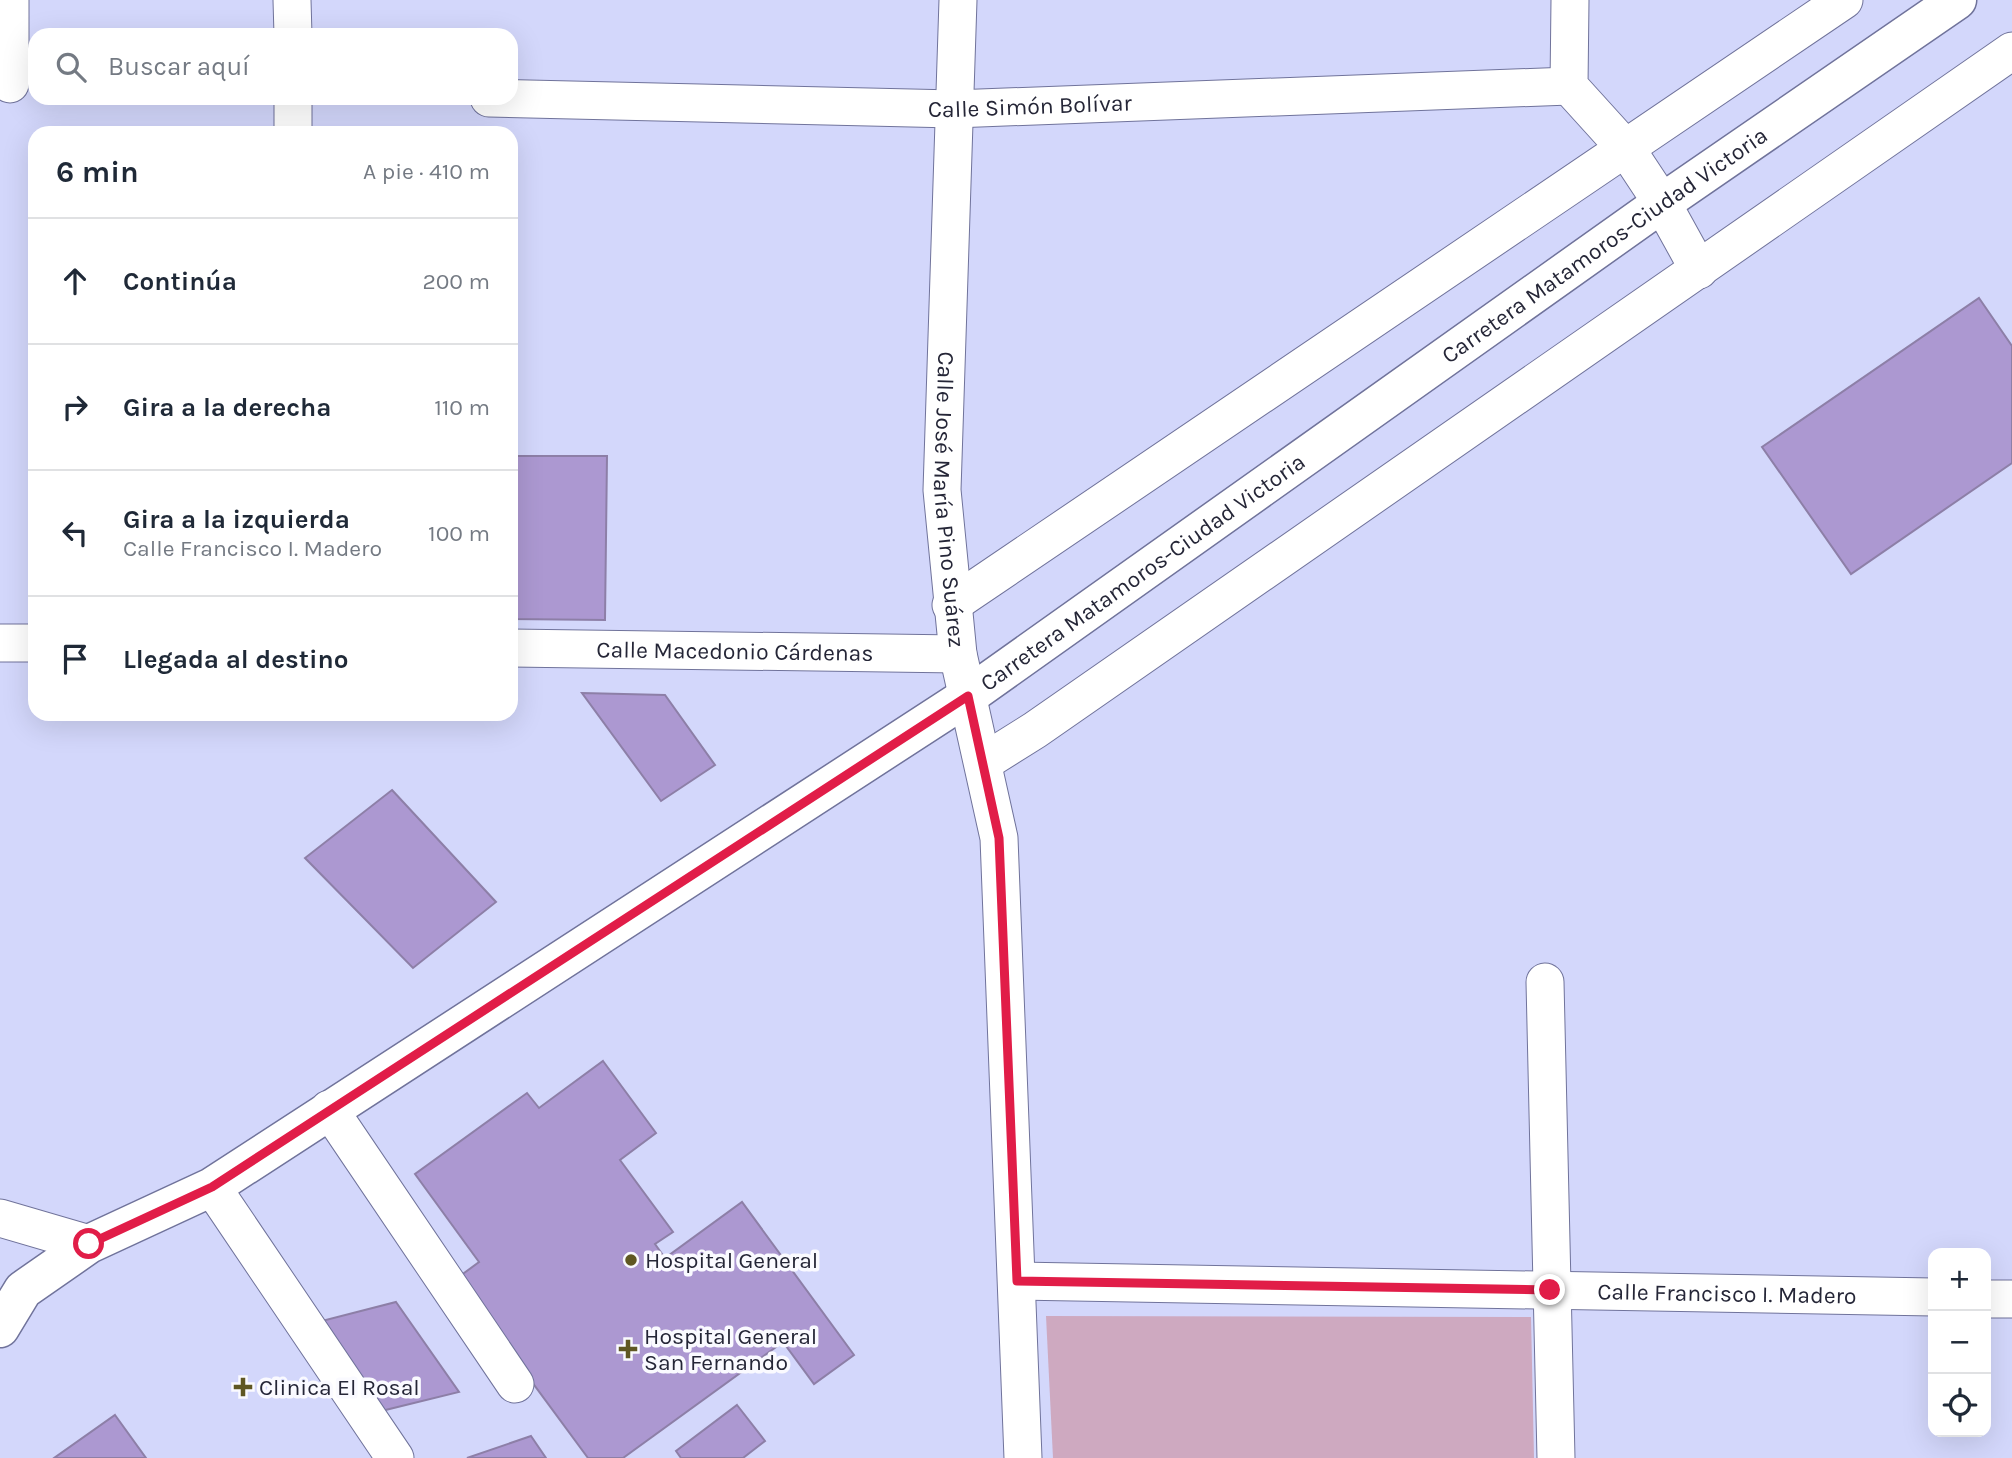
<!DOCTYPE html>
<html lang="es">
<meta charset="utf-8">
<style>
:root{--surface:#fff;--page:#f2f2f3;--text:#1f2937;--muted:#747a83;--line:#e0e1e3}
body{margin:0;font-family:Karla,sans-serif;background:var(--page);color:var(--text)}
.controls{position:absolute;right:21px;bottom:21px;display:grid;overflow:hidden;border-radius:14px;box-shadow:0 7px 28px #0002}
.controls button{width:63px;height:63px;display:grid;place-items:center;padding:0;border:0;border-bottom:2px solid var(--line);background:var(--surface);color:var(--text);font:35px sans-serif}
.stop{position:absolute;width:21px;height:21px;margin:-16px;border:5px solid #e11d48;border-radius:50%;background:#fff}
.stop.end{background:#e11d48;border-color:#fff;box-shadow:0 2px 7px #0008}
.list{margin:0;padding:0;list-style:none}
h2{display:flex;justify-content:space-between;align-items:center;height:91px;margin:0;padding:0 28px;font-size:30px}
h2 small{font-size:23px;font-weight:400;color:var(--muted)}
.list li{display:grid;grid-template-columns:46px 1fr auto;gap:21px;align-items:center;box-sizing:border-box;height:126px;padding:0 28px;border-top:2px solid var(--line)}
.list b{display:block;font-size:26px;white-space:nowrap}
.list p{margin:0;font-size:23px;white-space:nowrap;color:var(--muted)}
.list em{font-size:23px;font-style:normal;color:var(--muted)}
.icon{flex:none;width:38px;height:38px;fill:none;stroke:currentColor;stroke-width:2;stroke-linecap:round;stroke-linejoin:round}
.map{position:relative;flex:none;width:2012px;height:1458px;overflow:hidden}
.search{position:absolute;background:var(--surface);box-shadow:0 7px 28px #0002;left:28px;top:28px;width:490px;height:77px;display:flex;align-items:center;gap:18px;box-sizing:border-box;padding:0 24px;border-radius:21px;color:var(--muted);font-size:26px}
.panel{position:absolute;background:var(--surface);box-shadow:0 7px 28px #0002;left:28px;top:126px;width:490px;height:595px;border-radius:21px}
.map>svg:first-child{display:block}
</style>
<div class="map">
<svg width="2012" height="1458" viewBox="0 0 2012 1458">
<rect width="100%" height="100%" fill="#d3d7fb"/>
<!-- green -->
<path fill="#cea9c0" d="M 1046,1316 L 1531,1317 L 1534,1458 L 1053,1458 Z"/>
<!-- building -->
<path fill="#ac98d1" stroke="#8d7fa7" stroke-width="2" d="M 1979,298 L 2012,346 L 2012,463 L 1851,574 L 1762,447 Z
M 511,456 L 607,456 L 605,620 L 511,619 Z
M 582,693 L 665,695 L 715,765 L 661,801 Z
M 392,790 L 496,902 L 413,968 L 305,858 Z
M 603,1061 L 656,1133 L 620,1160 L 673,1232 L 655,1244 L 665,1258 L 742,1202 L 854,1355 L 814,1384 L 783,1342 L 623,1458 L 588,1458 L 456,1279 L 479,1262 L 415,1174 L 527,1093 L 539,1108 Z
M 396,1302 L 459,1392 L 369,1414 L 306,1325 Z
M 737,1405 L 765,1441 L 743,1458 L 681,1458 L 676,1451 Z
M 115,1415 L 146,1458 L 54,1458 Z
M 531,1436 L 546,1458 L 467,1458 Z"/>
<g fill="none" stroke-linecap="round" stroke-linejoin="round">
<defs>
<g id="minor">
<path d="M 10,0 L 10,84"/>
<path d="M 292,0 L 293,35"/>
<path id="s1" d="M 958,0 L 942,490 L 958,654 L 999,838 L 1023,1458"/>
<path d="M 1570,0 L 1569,86 L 1627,150 L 1662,203 L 1699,270"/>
<path id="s2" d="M 489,98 L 954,109 L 1569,86"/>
<path d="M 293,133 L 293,98"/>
<path d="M 951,605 L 1844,0"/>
<path d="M 0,643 L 35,643"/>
<path id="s3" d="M 511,648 L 958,654"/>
<path d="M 984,762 L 1035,730 L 2012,51"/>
<path d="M 1545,982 L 1556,1458"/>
<path d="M 329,1109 L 515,1384"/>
<path d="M 212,1187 L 395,1458"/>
<path d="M 0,1218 L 89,1244"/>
<path id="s4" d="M 1017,1281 L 1933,1297"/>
<path d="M 1986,1299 L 2012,1299"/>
</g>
<g id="major">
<path id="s5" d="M 0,1328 L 23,1290 L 89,1244 L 212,1187 L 968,696 L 1662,203 L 1957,0"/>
</g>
</defs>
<!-- minor casing -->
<use href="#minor" stroke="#70739b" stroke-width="39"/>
<!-- major casing -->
<use href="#major" stroke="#70739b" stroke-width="41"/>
<!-- minor -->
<use href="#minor" stroke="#fff" stroke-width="37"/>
<!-- major -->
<use href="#major" stroke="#fff" stroke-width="38"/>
</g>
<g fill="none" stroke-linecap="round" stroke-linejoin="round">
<!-- route -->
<path stroke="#e11d48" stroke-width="9" d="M 89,1244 L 212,1187 L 968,696 L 999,838 L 1017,1281 L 1550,1290"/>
</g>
<!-- markers -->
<g fill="#5f5723" stroke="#fafaff" stroke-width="2.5">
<circle cx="631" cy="1260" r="7"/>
<path d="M624.5 1338.5h7v7h7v7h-7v7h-7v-7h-7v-7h7z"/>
<path d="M239.5 1376.5h7v7h7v7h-7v7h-7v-7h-7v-7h7z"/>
</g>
<g text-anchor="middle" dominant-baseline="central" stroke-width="7" stroke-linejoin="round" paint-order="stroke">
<!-- street labels -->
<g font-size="23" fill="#252637" stroke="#fafaff">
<text stroke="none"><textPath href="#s2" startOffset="541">Calle Simón Bolívar</textPath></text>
<text stroke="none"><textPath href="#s5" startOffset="1942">Carretera Matamoros-Ciudad Victoria</textPath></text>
<text stroke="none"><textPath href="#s1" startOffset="500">Calle José María Pino Suárez</textPath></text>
<text stroke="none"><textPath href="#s5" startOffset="1376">Carretera Matamoros-Ciudad Victoria</textPath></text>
<text stroke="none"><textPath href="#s3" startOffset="224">Calle Macedonio Cárdenas</textPath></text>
<text stroke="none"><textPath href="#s4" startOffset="710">Calle Francisco I. Madero</textPath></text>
</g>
<!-- poi labels -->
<g font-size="23" fill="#252637" stroke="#fafaff" text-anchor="start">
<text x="645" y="1260">Hospital General</text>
<text x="644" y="1336">Hospital General<tspan x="644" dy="26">San Fernando</tspan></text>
<text x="259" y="1387">Clinica El Rosal</text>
</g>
</g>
</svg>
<div class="controls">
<button>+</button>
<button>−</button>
<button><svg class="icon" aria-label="locate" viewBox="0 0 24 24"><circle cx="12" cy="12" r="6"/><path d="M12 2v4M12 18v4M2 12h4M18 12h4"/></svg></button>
</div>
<div class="stop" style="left:89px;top:1244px"></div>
<div class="stop end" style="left:1550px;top:1290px"></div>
<div class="search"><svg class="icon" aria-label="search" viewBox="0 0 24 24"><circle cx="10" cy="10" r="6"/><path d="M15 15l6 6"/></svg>Buscar aquí</div>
<section class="panel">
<h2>6 min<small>A pie · 410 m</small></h2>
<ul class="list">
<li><svg class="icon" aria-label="ahead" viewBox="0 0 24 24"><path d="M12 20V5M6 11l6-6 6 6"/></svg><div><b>Continúa</b></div><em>200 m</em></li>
<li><svg class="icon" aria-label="right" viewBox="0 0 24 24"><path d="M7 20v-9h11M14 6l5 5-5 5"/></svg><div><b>Gira a la derecha</b></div><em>110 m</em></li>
<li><svg class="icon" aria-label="left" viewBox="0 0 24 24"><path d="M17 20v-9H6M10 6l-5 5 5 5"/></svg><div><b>Gira a la izquierda</b><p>Calle Francisco I. Madero</p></div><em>100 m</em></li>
<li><svg class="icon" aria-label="arrive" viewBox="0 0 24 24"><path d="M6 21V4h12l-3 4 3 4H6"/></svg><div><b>Llegada al destino</b></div></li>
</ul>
</section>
</div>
